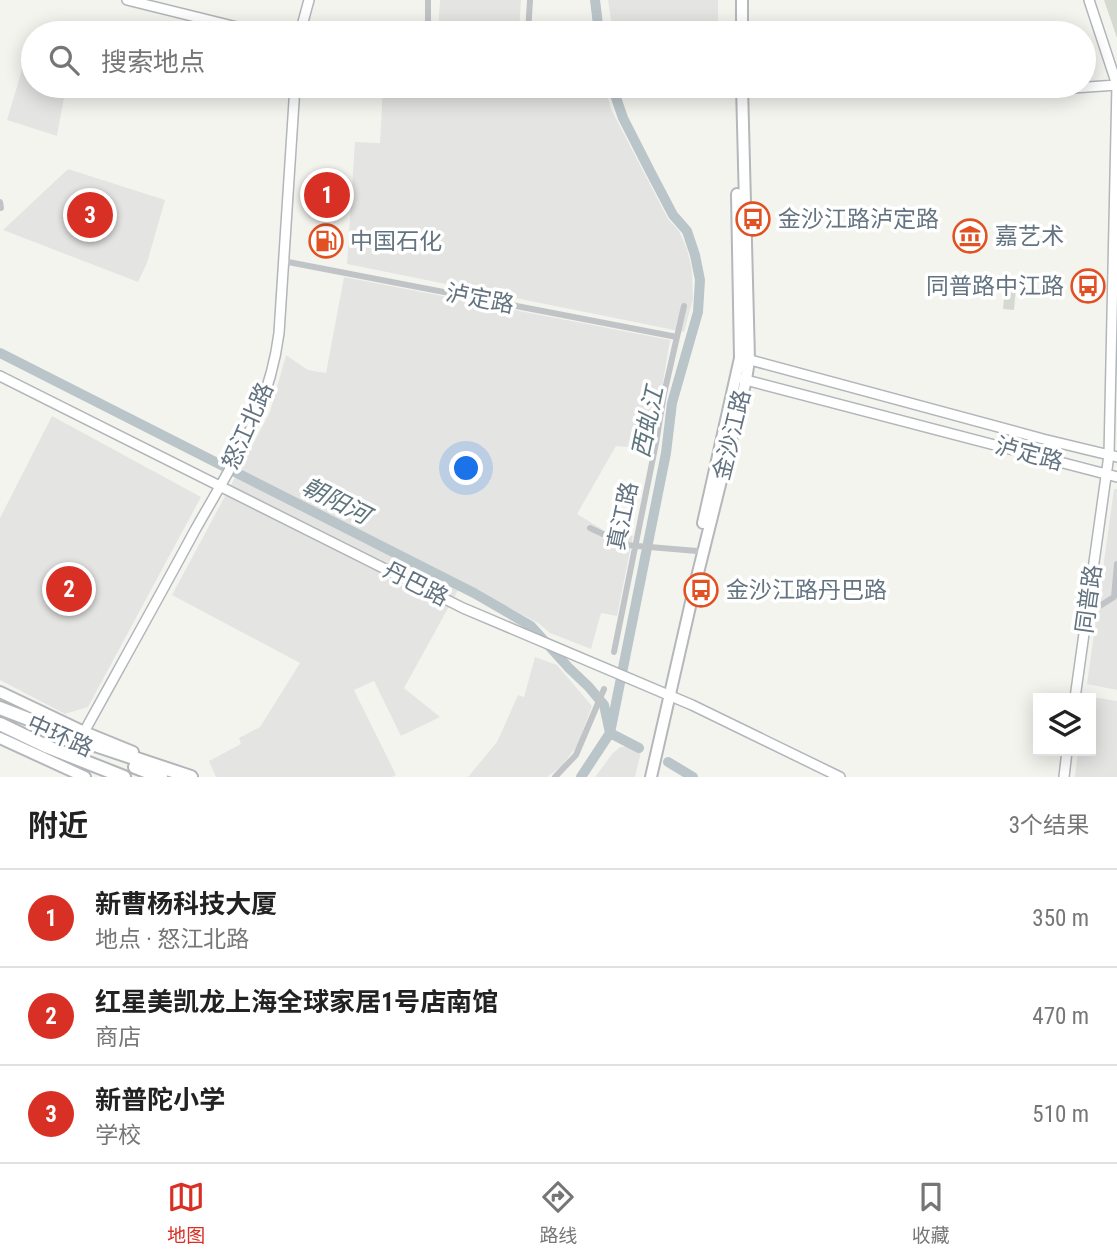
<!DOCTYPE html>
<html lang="zh">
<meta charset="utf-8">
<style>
:root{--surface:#fff;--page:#f6f6f6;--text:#222;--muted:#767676;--line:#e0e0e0;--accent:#d93025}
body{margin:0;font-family:"Roboto Condensed","Noto Sans SC",sans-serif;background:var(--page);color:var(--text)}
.controls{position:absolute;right:21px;bottom:21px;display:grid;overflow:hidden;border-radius:0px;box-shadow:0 4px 18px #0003}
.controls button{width:63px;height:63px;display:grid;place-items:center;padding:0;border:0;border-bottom:2px solid var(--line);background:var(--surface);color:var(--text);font:35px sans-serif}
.you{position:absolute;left:467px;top:469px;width:24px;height:24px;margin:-18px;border:5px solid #fff;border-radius:50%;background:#1a73e8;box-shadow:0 0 0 10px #1a73e833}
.badge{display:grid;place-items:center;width:46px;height:46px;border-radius:50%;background:var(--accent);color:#fff;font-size:23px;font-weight:700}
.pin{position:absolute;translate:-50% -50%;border:4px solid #fff;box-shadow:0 2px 7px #0006}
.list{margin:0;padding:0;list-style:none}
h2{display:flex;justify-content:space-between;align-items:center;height:91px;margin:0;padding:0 28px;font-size:30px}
h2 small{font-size:23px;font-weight:400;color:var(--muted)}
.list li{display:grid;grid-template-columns:46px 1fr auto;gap:21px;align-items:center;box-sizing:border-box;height:98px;padding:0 28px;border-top:2px solid var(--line)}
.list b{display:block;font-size:26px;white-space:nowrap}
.list p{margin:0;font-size:23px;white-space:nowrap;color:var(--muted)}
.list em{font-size:23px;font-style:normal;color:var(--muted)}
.icon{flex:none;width:38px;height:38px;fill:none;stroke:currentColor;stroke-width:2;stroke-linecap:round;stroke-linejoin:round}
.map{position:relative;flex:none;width:1117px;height:777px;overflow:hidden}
.search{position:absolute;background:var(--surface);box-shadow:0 4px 18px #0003;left:21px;right:21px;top:21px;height:77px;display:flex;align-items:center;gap:18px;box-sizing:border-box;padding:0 24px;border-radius:38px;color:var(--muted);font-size:26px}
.sheet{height:385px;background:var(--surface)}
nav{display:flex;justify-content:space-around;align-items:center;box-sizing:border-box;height:98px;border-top:2px solid var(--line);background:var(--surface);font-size:19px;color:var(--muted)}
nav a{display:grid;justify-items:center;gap:4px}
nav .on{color:var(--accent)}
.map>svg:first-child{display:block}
</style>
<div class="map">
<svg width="1117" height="777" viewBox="0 0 1117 777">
<rect width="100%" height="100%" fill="#f4f4ef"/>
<!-- built -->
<path fill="#e4e5e3" d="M 440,0 L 521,0 L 519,33 L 438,33 Z
M 608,0 L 718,0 L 718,33 L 613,33 Z
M 27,53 L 33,55 L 33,86 L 66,86 L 57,136 L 7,120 Z
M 383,86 L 605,86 L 611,109 L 668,219 L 679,231 L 687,249 L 692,270 L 693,299 L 684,332 L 347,264 L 355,142 L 380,143 Z
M 68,169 L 165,200 L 147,263 L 138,282 L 3,230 Z
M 344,277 L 670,340 L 652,449 L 616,446 L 577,514 L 605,531 L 633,536 L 617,616 L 601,613 L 591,649 L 550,633 L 538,623 L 462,583 L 404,688 L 440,717 L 401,736 L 374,681 L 354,690 L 396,775 L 392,777 L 216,777 L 209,761 L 241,744 L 239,738 L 260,727 L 300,663 L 172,595 L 270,412 L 286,355 L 308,370 L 326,373 Z
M 52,416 L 201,497 L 88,707 L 65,714 L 0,680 L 0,518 Z
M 1114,489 L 1117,489 L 1117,690 L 1087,684 Z
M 535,657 L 557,665 L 592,706 L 577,746 L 561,767 L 547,777 L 468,777 L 497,742 L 518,695 L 524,697 Z
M 1086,696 L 1117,701 L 1117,777 L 1075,777 L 1078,751 L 1091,751 L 1091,698 L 1086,698 Z
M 630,746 L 641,752 L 635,777 L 595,777 L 613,753 L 620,747 Z"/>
<!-- green -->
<path fill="#d4dad0" d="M 1104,0 L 1117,0 L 1117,38 Z
M 1005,287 L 1016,288 L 1014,310 L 1003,309 Z"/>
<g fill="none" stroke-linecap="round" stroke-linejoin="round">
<!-- river -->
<path stroke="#bac5ca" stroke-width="10" d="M 595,0 L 599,33
M 0,353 L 474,593 L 531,626 L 568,667 L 588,686 L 604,705 L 610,733
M 610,733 L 639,748
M 668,762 L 693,777
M 581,777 L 610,733 L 666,453 L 672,403 L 698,312 L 700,280 L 695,255 L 687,231 L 673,215 L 650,171 L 623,118 L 612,86"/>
<defs>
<path id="secondary" d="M 127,0 L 261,33
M 300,33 L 309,0
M 1008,86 L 1073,88 L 1117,85
M 743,358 L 1043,439 L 1117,457
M 0,376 L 463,608 L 692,705 L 840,777
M 742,379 L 1117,477
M 1075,698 L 1109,455 L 1117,85 L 1089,0
M 84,732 C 121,665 158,599 194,532 C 232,464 269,412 279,333 L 295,86
M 1064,777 L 1067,751"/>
<path id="primary" d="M 742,0 L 742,33
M 703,523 L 740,358 L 737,194
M 0,692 L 84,732 L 133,752
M 0,738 L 85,777
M 651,777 L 694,589 L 746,380 L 749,360 L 742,86"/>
<path id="highway" d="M 0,708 L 98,746 L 191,777
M 0,724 L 48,747 L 124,777
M 135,767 L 161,777"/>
</defs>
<!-- secondary casing -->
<use href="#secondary" stroke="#b1b6ba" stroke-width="12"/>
<!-- primary casing -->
<use href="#primary" stroke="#b4b7bb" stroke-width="14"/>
<!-- highway casing -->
<use href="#highway" stroke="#b3b6b9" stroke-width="16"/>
<!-- street -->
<path stroke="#c1c4c7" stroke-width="6" d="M 428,33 L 428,0
M 528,33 L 530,0
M 0,202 L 1,208
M 283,261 L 677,337
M 590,528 L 626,545 L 697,551
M 1087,614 L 1114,597 L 1117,564
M 614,652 L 656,443 L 664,394 L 684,306
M 555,777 L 576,755 L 604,689"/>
<!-- secondary -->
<use href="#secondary" stroke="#fff" stroke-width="9"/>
<!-- primary -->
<use href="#primary" stroke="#fff" stroke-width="10"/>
<!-- highway -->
<use href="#highway" stroke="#fff" stroke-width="12"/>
</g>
<!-- icons -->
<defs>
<symbol id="bus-ring" viewBox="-11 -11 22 22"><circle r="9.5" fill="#fff" stroke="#e15122" stroke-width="1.5"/><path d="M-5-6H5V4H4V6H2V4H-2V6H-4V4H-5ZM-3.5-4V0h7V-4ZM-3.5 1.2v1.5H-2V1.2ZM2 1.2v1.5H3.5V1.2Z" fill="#e15122"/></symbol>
<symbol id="museum-ring" viewBox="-11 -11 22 22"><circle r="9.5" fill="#fff" stroke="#e15122" stroke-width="1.5"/><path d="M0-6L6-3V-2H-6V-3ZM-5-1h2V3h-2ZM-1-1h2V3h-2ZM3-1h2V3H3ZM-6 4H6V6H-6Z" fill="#e15122"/></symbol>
<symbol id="fuel-ring" viewBox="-11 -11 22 22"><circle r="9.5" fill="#fff" stroke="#e15122" stroke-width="1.5"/><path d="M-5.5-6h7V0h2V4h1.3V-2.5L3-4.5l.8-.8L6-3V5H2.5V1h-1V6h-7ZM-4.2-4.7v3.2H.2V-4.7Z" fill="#e15122"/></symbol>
</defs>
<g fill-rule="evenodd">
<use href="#bus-ring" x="734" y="200" width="38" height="38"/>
<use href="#museum-ring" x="951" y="217" width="38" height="38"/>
<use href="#fuel-ring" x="307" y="222" width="38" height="38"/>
<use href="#bus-ring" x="1069" y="267" width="38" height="38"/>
<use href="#bus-ring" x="682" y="571" width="38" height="38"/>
</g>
<g text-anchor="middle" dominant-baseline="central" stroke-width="7" stroke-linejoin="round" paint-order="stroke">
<!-- poi labels -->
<g font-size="23" fill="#637380" stroke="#fff" text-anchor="start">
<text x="778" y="219">金沙江路泸定路</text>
<text x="995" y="236">嘉艺术</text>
<text x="350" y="241">中国石化</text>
<text x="1064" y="286" text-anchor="end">同普路中江路</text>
<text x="726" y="590">金沙江路丹巴路</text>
</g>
<!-- street labels -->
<g font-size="23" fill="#637380" stroke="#fff">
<text transform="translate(480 299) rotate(11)">泸定路</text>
<text transform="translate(248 426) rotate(-66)">怒江北路</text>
<text transform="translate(732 435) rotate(-76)">金沙江路</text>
<text transform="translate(1029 454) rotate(15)">泸定路</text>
<text transform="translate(623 516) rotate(-78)">真江路</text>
<text transform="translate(416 584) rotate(27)">丹巴路</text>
<text transform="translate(1089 599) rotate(-82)">同普路</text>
<text transform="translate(60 736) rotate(24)">中环路</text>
</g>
<!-- water labels -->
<g font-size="24" font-style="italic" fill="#5e757e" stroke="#fff">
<text transform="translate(648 422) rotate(-78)">西虬江</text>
<text transform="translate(336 501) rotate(27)">朝阳河</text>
</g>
</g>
</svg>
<div class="controls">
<button><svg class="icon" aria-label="layers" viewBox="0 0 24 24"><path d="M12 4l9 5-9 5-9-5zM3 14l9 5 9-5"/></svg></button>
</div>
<div class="you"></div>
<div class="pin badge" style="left:327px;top:195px">1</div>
<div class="pin badge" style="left:69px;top:589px">2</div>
<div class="pin badge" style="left:90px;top:215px">3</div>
<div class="search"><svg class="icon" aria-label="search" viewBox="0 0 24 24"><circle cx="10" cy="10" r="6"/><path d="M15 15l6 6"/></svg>搜索地点</div>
</div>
<section class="sheet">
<h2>附近<small>3个结果</small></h2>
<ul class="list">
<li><span class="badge">1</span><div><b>新曹杨科技大厦</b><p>地点 · 怒江北路</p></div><em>350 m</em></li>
<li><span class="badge">2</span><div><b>红星美凯龙上海全球家居1号店南馆</b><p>商店</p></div><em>470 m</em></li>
<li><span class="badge">3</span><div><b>新普陀小学</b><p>学校</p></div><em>510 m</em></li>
</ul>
</section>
<nav>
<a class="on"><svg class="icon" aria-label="map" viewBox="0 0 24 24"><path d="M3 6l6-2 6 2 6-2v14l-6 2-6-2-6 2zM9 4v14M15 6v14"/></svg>地图</a>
<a><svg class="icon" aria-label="directions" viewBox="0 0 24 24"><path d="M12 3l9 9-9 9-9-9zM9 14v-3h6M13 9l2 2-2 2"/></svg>路线</a>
<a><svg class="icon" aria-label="saved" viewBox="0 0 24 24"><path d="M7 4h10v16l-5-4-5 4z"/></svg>收藏</a>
</nav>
